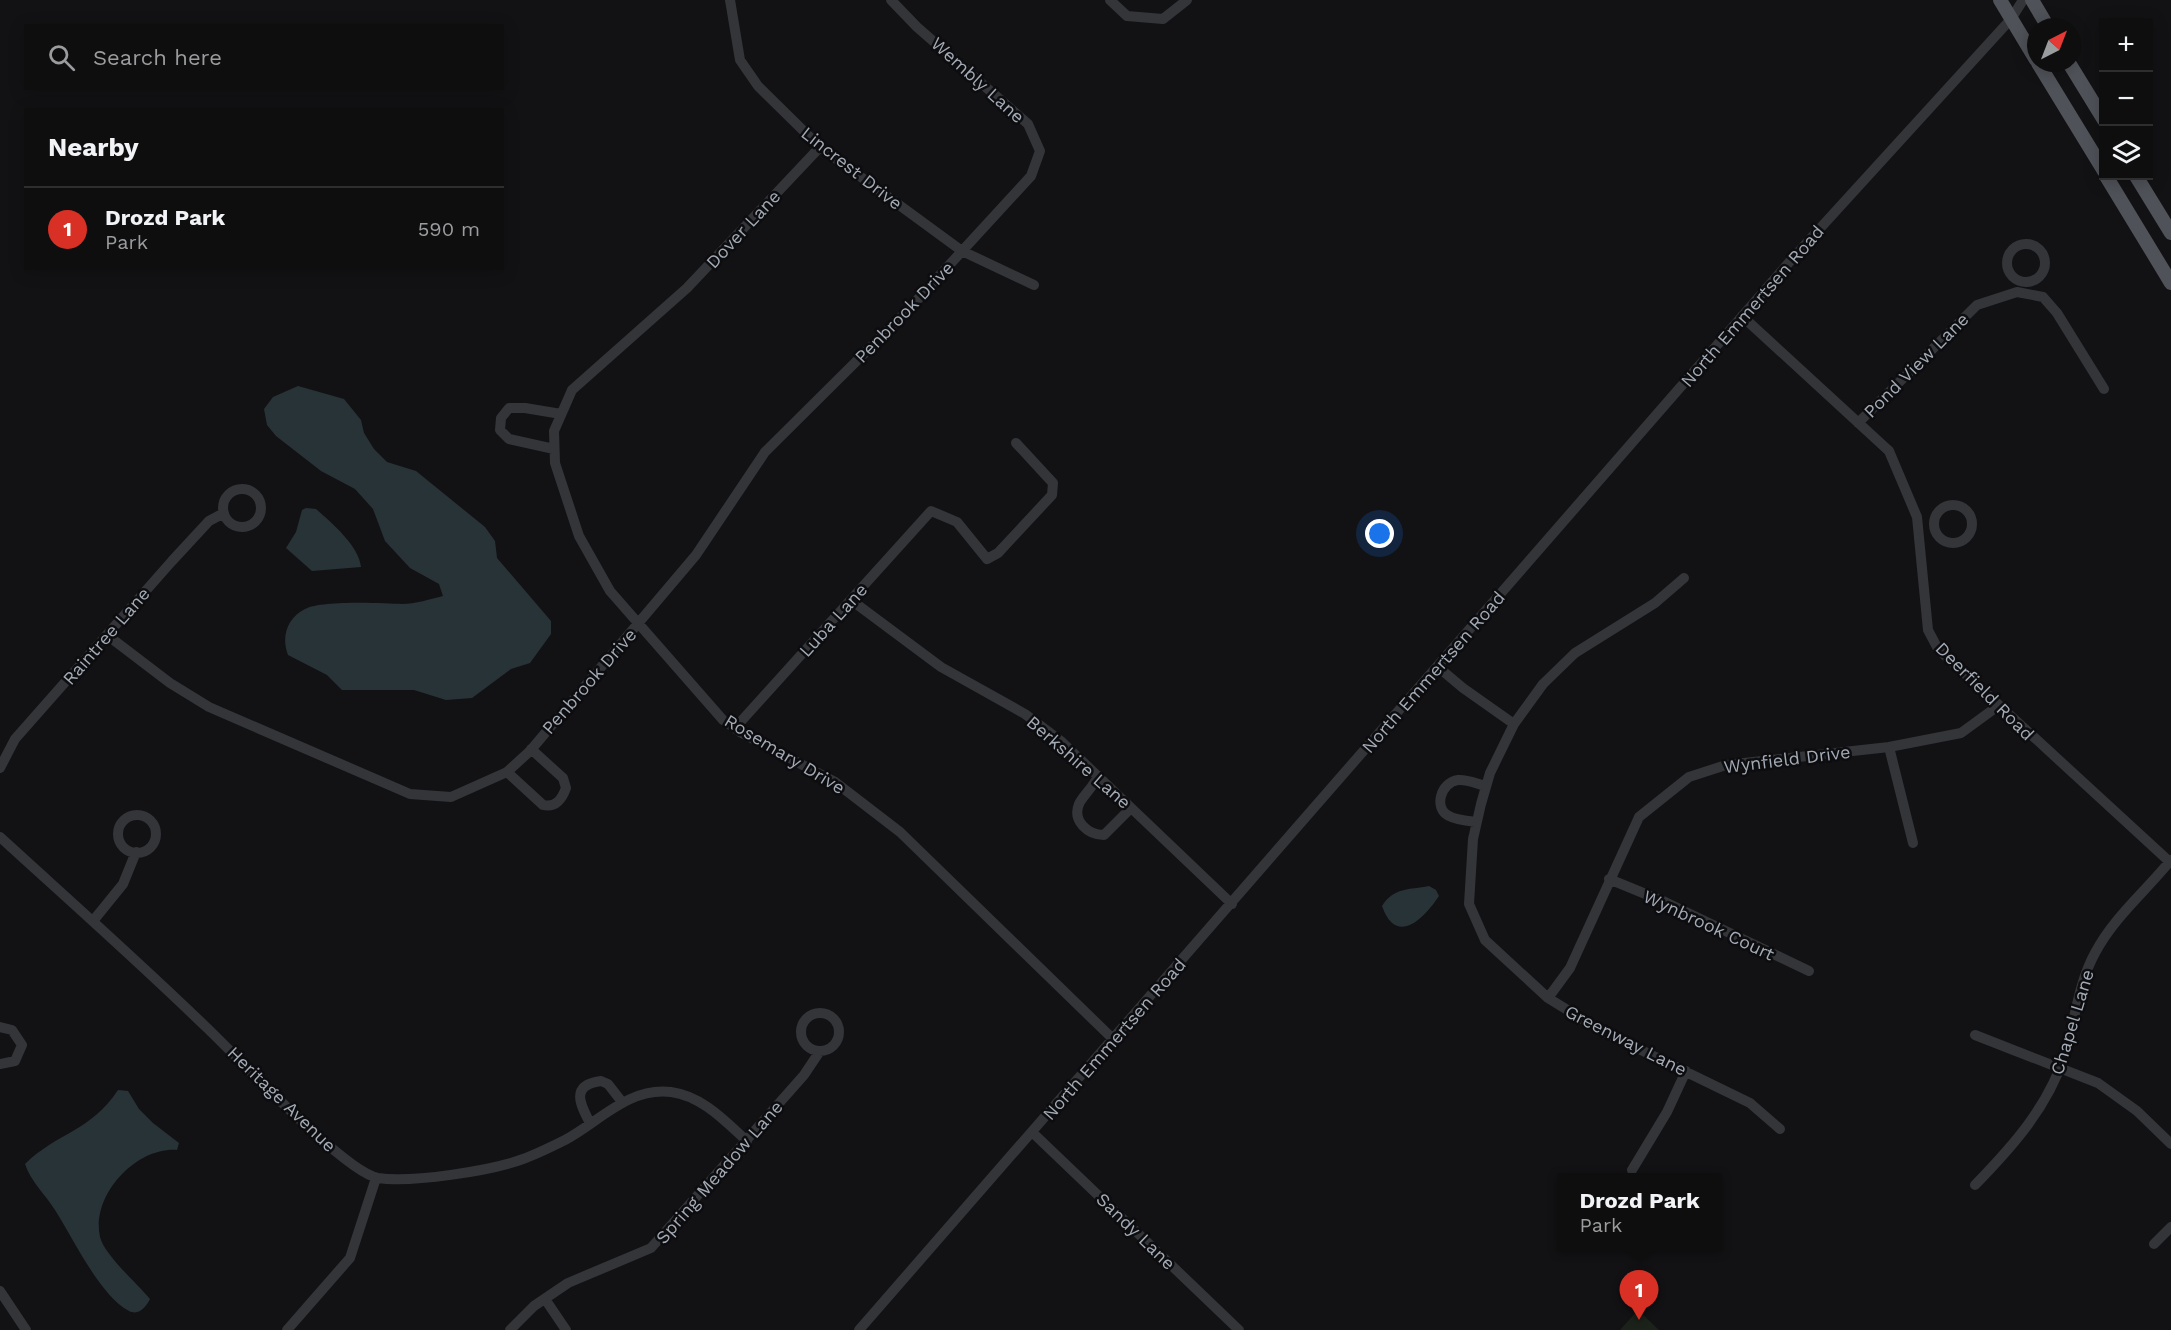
<!DOCTYPE html>
<meta charset="utf-8">
<style>
:root{--surface:#0e0e0f;--page:#171718;--text:#f1f3f6;--muted:#9b9c9e;--line:#2e2e2f;--accent:#d93025}
body{margin:0;font-family:"Work Sans",sans-serif;background:var(--page);color:var(--text)}
.controls{position:absolute;right:18px;top:18px;display:grid;overflow:hidden;border-radius:0px;box-shadow:0 3px 15px #0003}
.controls button{width:54px;height:54px;display:grid;place-items:center;padding:0;border:0;border-bottom:2px solid var(--line);background:var(--surface);color:var(--text);font:30px sans-serif}
.compass{position:absolute;left:2027px;top:18px;width:54px;height:54px;border-radius:50%;background:var(--surface);box-shadow:0 3px 15px #0003;rotate:42deg}
.you{position:absolute;left:1380px;top:534px;width:21px;height:21px;margin:-15px;border:4px solid #fff;border-radius:50%;background:#1a73e8;box-shadow:0 0 0 9px #1a73e833}
.badge{display:grid;place-items:center;width:39px;height:39px;border-radius:50%;background:var(--accent);color:#fff;font-size:20px;font-weight:700}
.pin{position:absolute;translate:-50% -50px;filter:drop-shadow(0 2px 3px #0008)}
.pin::after{content:'';position:absolute;top:32px;width:21px;height:18px;background:inherit;clip-path:polygon(0 0,100% 0,50% 100%)}
.popup{position:absolute;left:1557px;top:1173px;width:165px;height:78px;box-sizing:border-box;display:grid;place-content:center;border-radius:0px;background:var(--surface);filter:drop-shadow(0 2px 4px #0005);font-size:20px;white-space:nowrap;color:var(--muted)}
.popup b{font-size:22px;color:var(--text)}
.popup::after{content:'';position:absolute;left:50%;top:100%;margin-left:-12px;border:12px solid transparent;border-top-color:var(--surface)}
.list{margin:0;padding:0;list-style:none}
h2{display:flex;justify-content:space-between;align-items:center;height:78px;margin:0;padding:0 24px;font-size:26px}
h2 small{font-size:20px;font-weight:400;color:var(--muted)}
.list li{display:grid;grid-template-columns:39px 1fr auto;gap:18px;align-items:center;box-sizing:border-box;height:84px;padding:0 24px;border-top:2px solid var(--line)}
.list b{display:block;font-size:22px;white-space:nowrap}
.list p{margin:0;font-size:20px;white-space:nowrap;color:var(--muted)}
.list em{font-size:20px;font-style:normal;color:var(--muted)}
.icon{flex:none;width:33px;height:33px;fill:none;stroke:currentColor;stroke-width:2;stroke-linecap:round;stroke-linejoin:round}
.map{position:relative;flex:none;width:2171px;height:1330px;overflow:hidden}
.search{position:absolute;background:var(--surface);box-shadow:0 3px 15px #0003;left:24px;top:24px;width:480px;height:66px;display:flex;align-items:center;gap:15px;box-sizing:border-box;padding:0 21px;border-radius:0px;color:var(--muted);font-size:22px}
.panel{position:absolute;background:var(--surface);box-shadow:0 3px 15px #0003;left:24px;top:108px;width:480px;height:162px;border-radius:0px}
.map>svg:first-child{display:block}
</style>
<div class="map">
<svg width="2171" height="1330" viewBox="0 0 2171 1330">
<rect width="100%" height="100%" fill="#121214"/>
<!-- green -->
<path fill="#1a221a" d="M 1638,1310 L 1659,1330 L 1620,1330 Z"/>
<!-- water -->
<path fill="#283338" d="M 298,386 L 344,399 L 361,420 L 364,433 L 374,449 L 387,462 L 416,471 L 485,527 L 495,541 L 497,558 L 551,621 L 551,634 L 530,663 L 511,669 L 472,698 L 446,700 L 414,690 L 342,690 L 327,675 L 288,655 C 281,637 287,618 305,609 C 322,600 383,603 402,604 C 415,604 431,599 443,596 L 439,584 L 410,568 L 385,541 L 373,509 L 355,489 L 321,471 L 276,436 L 267,425 L 264,409 L 273,397 Z
M 306,508 L 316,509 C 332,523 359,546 361,567 L 312,571 L 286,548 L 296,532 L 302,510 Z
M 1429,886 L 1436,890 L 1439,896 C 1423,920 1396,946 1382,906 C 1394,887 1409,890 1429,886 Z
M 118,1090 L 128,1091 L 139,1109 L 153,1123 L 179,1143 L 177,1150 C 136,1147 91,1195 100,1237 C 105,1256 137,1283 150,1299 C 146,1307 139,1316 129,1311 C 100,1296 73,1238 55,1210 C 45,1194 31,1182 25,1164 C 58,1132 90,1132 118,1090 Z"/>
<g fill="none" stroke-linecap="round" stroke-linejoin="round">
<!-- minor -->
<path stroke="#333539" stroke-width="10" d="M 730,0 L 740,60 L 758,86 L 820,147 L 962,251 L 1034,285
M 1110,0 L 1127,16 L 1163,19 L 1187,0
M 820,147 L 687,288 L 572,390 L 554,431 L 555,463 L 579,536 L 610,591 L 723,720 L 740,732 L 835,782 L 900,832 L 1114,1040
M2007 263a19 19 0 1 1 38 0a19 19 0 1 1-38 0Z
M 1742,316 L 1889,451 L 1917,517 L 1928,630 L 1938,649 L 2171,863
M 1858,423 L 1977,305 L 2017,292 L 2043,297 L 2057,313 L 2104,389
M 554,449 L 509,439 L 500,430 L 501,418 L 509,408 L 525,408 L 561,414
M223 508a19 19 0 1 1 38 0a19 19 0 1 1-38 0Z
M1934 524a19 19 0 1 1 38 0a19 19 0 1 1-38 0Z
M 1684,578 L 1655,603 L 1575,653 L 1543,684 L 1514,724 L 1490,773 L 1481,804 L 1473,839 L 1469,904 L 1485,940 L 1548,998 L 1600,1030 L 1750,1103 L 1780,1129
M 851,600 L 941,667 L 1025,714 L 1062,742 L 1232,904
M 107,635 L 170,683 L 209,707 L 410,794 L 451,797 L 507,772 L 530,751 L 696,555 L 765,452 L 907,311 L 1031,176 L 1040,151 L 1028,124 L 917,27 L 891,0
M 1438,667 L 1463,688 L 1514,724
M 735,728 L 931,511 L 957,522 L 987,559 L 998,553 L 1052,495 L 1053,483 L 1016,443
M 1889,747 L 1913,843
M 0,768 L 15,739 L 172,561 L 209,521 L 224,513
M 507,772 L 543,805 C 556,808 562,799 566,788 L 563,778 L 531,749
M 1098,776 C 1094,786 1082,797 1079,804 C 1072,821 1088,835 1104,835 L 1131,808
M118 834a19 19 0 1 1 38 0a19 19 0 1 1-38 0Z
M 1477,822 C 1468,821 1456,820 1449,816 C 1433,808 1441,782 1458,780 C 1467,779 1477,784 1486,786
M 0,837 C 69,900 139,962 206,1027 C 237,1056 344,1172 378,1178 C 411,1183 491,1171 523,1159 C 537,1154 551,1147 565,1140 C 599,1122 628,1087 671,1092 C 702,1096 725,1121 747,1141
M 1609,879 L 1665,902 L 1809,971
M 93,921 L 123,884 L 136,852
M 1548,998 L 1570,968 L 1639,817 L 1689,777 L 1726,765 L 1889,747 L 1961,733 L 1998,706
M801 1032a19 19 0 1 1 38 0a19 19 0 1 1-38 0Z
M 0,1027 L 12,1030 L 22,1045 L 15,1061 L 0,1064
M 1975,1035 L 2098,1083 L 2137,1111 L 2171,1144
M 590,1123 C 580,1104 570,1085 601,1081 L 608,1084 L 622,1102
M 1033,1133 L 1239,1330
M 1632,1170 L 1667,1112 L 1686,1071
M 1975,1185 C 2013,1146 2048,1107 2065,1054 C 2075,1020 2078,984 2095,953 C 2114,917 2146,891 2171,860
M 2154,1244 L 2171,1227
M 0,1291 L 26,1330
M 545,1299 L 566,1330
M 287,1330 L 350,1258 L 376,1178
M 510,1330 L 534,1306 L 568,1283 L 651,1248 L 804,1075 L 820,1051
M 859,1330 L 1792,259 L 2011,19 L 2023,0"/>
<!-- major -->
<path stroke="#4f5258" stroke-width="14" d="M 2000,0 L 2036,60
M 2032,0 L 2048,27
M 2038,63 L 2104,171
M 2069,63 L 2104,120
M 2106,176 L 2171,283
M 2136,176 L 2171,233"/>
</g>
<g text-anchor="middle" dominant-baseline="central" stroke-width="5" stroke-linejoin="round" paint-order="stroke">
<!-- street labels -->
<g font-size="18" fill="#a3abb6" stroke="#0d0d0f">
<text transform="translate(978 80) rotate(42)">Wembly Lane</text>
<text transform="translate(852 168) rotate(38)">Lincrest Drive</text>
<text transform="translate(743 229) rotate(-47)">Dover Lane</text>
<text transform="translate(1752 306) rotate(-49)">North Emmertsen Road</text>
<text transform="translate(904 312) rotate(-46)">Penbrook Drive</text>
<text transform="translate(1916 365) rotate(-45)">Pond View Lane</text>
<text transform="translate(833 620) rotate(-48)">Luba Lane</text>
<text transform="translate(106 636) rotate(-49)">Raintree Lane</text>
<text transform="translate(1433 672) rotate(-49)">North Emmertsen Road</text>
<text transform="translate(589 681) rotate(-49)">Penbrook Drive</text>
<text transform="translate(1985 691) rotate(45)">Deerfield Road</text>
<text transform="translate(785 754) rotate(31)">Rosemary Drive</text>
<text transform="translate(1787 759) rotate(-7)">Wynfield Drive</text>
<text transform="translate(1079 762) rotate(41)">Berkshire Lane</text>
<text transform="translate(1709 925) rotate(25)">Wynbrook Court</text>
<text transform="translate(2072 1022) rotate(-73)">Chapel Lane</text>
<text transform="translate(1114 1039) rotate(-49)">North Emmertsen Road</text>
<text transform="translate(1626 1040) rotate(27)">Greenway Lane</text>
<text transform="translate(282 1099) rotate(44)">Heritage Avenue</text>
<text transform="translate(719 1172) rotate(-49)">Spring Meadow Lane</text>
<text transform="translate(1136 1231) rotate(44)">Sandy Lane</text>
</g>
</g>
</svg>
<div class="controls">
<button>+</button>
<button>−</button>
<button><svg class="icon" aria-label="layers" viewBox="0 0 24 24"><path d="M12 4l9 5-9 5-9-5zM3 14l9 5 9-5"/></svg></button>
</div>
<svg class="compass" viewBox="-18 -18 36 36"><path d="M0-13l5 13h-10z" fill="#e53935"/><path d="M0 13l5-13h-10z" fill="#9b9c9e"/></svg>
<div class="you"></div>
<div class="pin badge" style="left:1639px;top:1320px">1</div>
<div class="popup"><b>Drozd Park</b>Park</div>
<div class="search"><svg class="icon" aria-label="search" viewBox="0 0 24 24"><circle cx="10" cy="10" r="6"/><path d="M15 15l6 6"/></svg>Search here</div>
<section class="panel">
<h2>Nearby<small></small></h2>
<ul class="list">
<li><span class="badge">1</span><div><b>Drozd Park</b><p>Park</p></div><em>590 m</em></li>
</ul>
</section>
</div>
